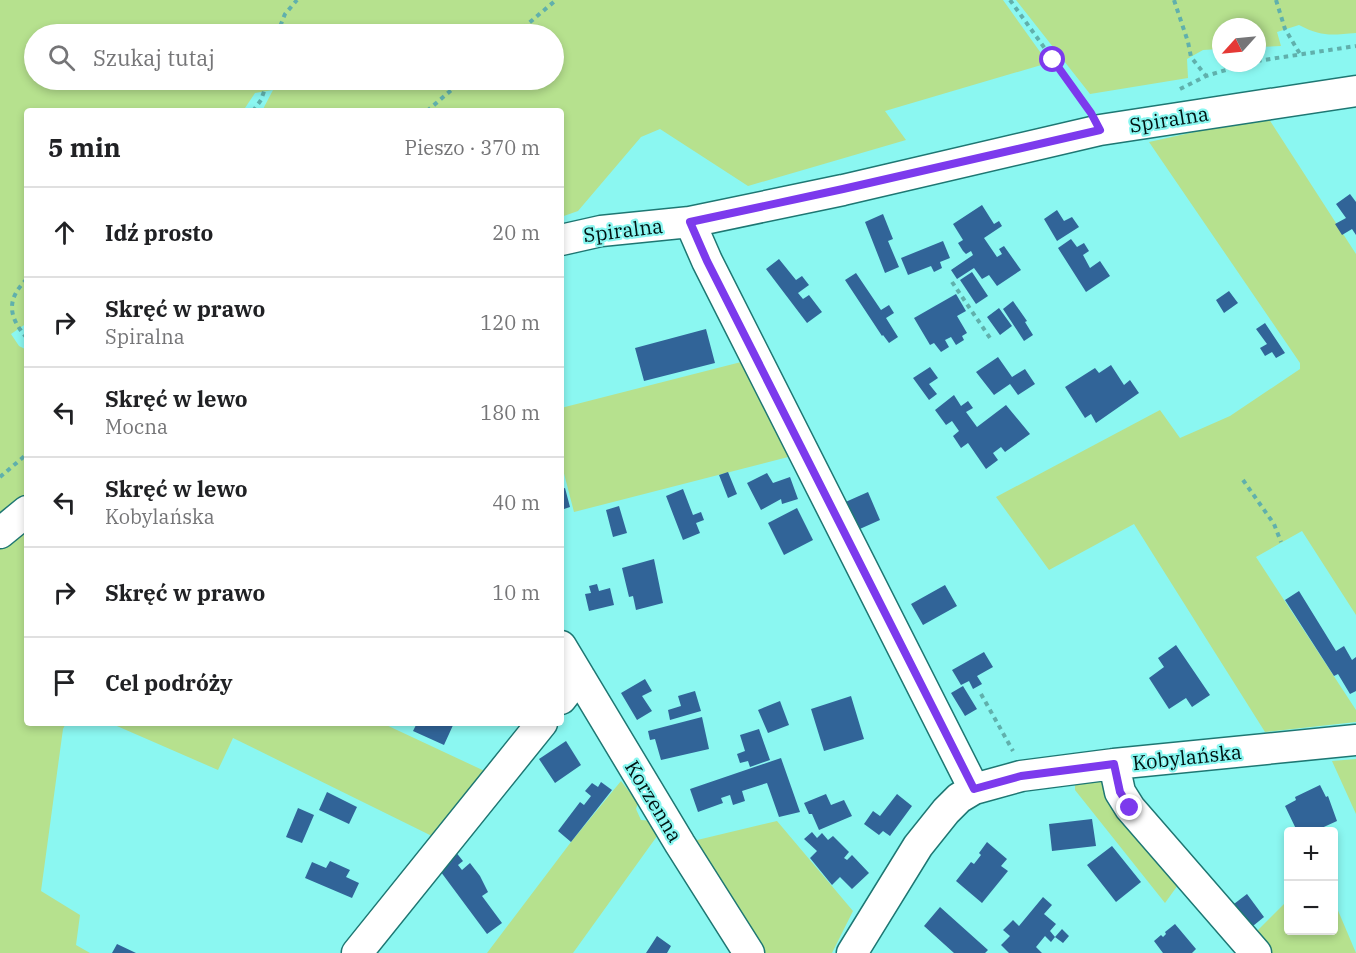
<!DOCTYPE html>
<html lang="pl">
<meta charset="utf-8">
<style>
:root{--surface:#fff;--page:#f6f6f6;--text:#202124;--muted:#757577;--line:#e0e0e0}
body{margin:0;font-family:"IBM Plex Serif",serif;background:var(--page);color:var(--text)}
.controls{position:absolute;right:18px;bottom:18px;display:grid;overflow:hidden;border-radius:6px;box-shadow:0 3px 9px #0003}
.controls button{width:54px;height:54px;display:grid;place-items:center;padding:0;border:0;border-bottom:2px solid var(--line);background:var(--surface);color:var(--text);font:30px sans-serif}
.compass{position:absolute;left:1212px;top:18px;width:54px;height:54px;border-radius:50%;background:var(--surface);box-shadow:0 3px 9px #0003;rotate:243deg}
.stop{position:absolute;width:18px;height:18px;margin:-14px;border:4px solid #7c3aed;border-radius:50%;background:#fff}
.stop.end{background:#7c3aed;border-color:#fff;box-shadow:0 2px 6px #0008}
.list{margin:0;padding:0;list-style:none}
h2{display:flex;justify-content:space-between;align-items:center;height:78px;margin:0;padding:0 24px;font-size:26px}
h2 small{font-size:20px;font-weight:400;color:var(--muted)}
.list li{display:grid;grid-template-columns:39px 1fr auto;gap:18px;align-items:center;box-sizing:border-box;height:90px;padding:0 24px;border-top:2px solid var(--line)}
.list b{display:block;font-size:22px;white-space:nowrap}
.list p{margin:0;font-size:20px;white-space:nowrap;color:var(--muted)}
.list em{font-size:20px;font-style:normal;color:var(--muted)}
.icon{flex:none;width:33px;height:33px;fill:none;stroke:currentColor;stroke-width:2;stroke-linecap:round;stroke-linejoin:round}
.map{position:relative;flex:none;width:1356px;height:953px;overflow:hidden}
.search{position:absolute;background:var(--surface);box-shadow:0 3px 9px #0003;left:24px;top:24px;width:540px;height:66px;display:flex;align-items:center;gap:15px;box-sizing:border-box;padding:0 21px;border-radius:33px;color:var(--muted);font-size:22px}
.panel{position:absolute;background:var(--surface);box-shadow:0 3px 9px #0003;left:24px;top:108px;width:540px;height:618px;border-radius:6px}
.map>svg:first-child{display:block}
</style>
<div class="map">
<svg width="1356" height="953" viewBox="0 0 1356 953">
<rect width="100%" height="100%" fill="#8bf7f1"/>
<!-- green -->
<path fill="#b6e18e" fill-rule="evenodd" d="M 0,0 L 1003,0 L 1048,63 L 885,111 L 906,140 L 748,186 L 660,129 L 641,137 L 578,211 L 561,217 L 561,111 L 262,111 L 273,90 L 255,93 L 243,111 L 27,111 L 27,323 L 11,334 L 19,346 L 27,350 L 27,501 L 0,523 ZM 34,34 L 554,34 L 554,80 L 34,80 Z
M 1016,0 L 1356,0 L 1356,33 C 1331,35 1322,37 1299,25 L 1277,32 L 1281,46 L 1257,47 L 1257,27 L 1221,27 L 1221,49 L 1203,50 L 1187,59 L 1188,78 L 1090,94 Z
M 1267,116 L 1356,254 L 1356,615 L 1302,531 L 1256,557 L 1356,710 L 1356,722 L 1265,732 L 1134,524 L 1049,570 L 996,497 L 1160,410 L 1180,438 L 1230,416 L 1300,369 L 1300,363 L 1149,142 Z
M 745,361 L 792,456 L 574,512 L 561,462 L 561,408 Z
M 27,527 L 27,723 L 66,723 L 63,729 L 41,891 L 80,915 L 76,945 L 90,953 L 0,953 L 0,545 Z
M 110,723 L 382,723 L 491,774 L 438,839 L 233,738 L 218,770 Z
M 1356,759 L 1356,814 L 1332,761 Z
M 1100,776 L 1183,878 L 1165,903 L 1075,790 L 1075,779 Z
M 621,781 L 638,803 L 636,809 L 641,820 L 653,821 L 660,832 L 573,953 L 487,953 L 571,842 Z
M 777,821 L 853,911 L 832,953 L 763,953 L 693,841 Z
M 1288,900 L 1288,930 L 1334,930 L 1334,901 L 1356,953 L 1265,953 L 1250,938 Z"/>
<!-- building -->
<path fill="#316498" d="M 1350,194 L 1356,202 L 1356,235 L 1352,229 L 1342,235 L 1335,224 L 1346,218 L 1336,204 Z
M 982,205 L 994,224 L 999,221 L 1002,226 L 984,238 L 997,257 L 1002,254 L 999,249 L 1004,246 L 1021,270 L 997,286 L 989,275 L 982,279 L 974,268 L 957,279 L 951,270 L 973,255 L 971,251 L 966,254 L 963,251 L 958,243 L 963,240 L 953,224 Z
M 1057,210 L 1064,221 L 1072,217 L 1079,227 L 1057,241 L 1044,219 Z
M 883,214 L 893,239 L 888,241 L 899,267 L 885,273 L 865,222 Z
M 1071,239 L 1077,247 L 1084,243 L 1089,251 L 1083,255 L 1090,268 L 1100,261 L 1110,276 L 1086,292 L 1058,248 Z
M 943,241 L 950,258 L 940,262 L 942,268 L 934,272 L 931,266 L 908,275 L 901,258 Z
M 779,259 L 796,280 L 802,276 L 809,285 L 798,293 L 803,299 L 809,295 L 822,312 L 807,323 L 766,269 Z
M 972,272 L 988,296 L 976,304 L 960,280 Z
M 856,273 L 881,310 L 889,305 L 894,313 L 886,318 L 898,337 L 889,343 L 883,335 L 882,336 L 845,280 Z
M 1229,291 L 1238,303 L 1224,313 L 1216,300 Z
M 956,294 L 966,311 L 957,316 L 967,333 L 962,336 L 964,340 L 956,345 L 951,337 L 945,340 L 949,347 L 941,352 L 934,343 L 930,345 L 914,318 Z
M 1013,301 L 1027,321 L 1025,322 L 1033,335 L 1024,341 L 1003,309 Z
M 999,308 L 1012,326 L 1000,335 L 987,317 Z
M 1265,323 L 1285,353 L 1276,358 L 1272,352 L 1265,356 L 1260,348 L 1267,344 L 1256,329 Z
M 706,329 L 715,363 L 644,381 L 635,348 Z
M 998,357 L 1012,377 L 1025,369 L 1035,384 L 1018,395 L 1010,384 L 994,395 L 976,372 Z
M 1111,365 L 1124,385 L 1130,380 L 1139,393 L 1096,423 L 1091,414 L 1085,418 L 1065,387 L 1095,368 L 1099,373 Z
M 930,367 L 938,378 L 929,384 L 937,394 L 929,400 L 913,378 Z
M 954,395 L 961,406 L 968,401 L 973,408 L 966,412 L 977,427 L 1006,405 L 1030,434 L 1005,452 L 1001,447 L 993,453 L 998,460 L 986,469 L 968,443 L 961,448 L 953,436 L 959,431 L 952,421 L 946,425 L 935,410 Z
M 728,472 L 737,494 L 728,498 L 719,475 Z
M 767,473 L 773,483 L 790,477 L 798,499 L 782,504 L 781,499 L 761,510 L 747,483 Z
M 565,488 L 570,507 L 561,510 L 561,489 Z
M 683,489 L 693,515 L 701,512 L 704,520 L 696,523 L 700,533 L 683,540 L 666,496 Z
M 868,492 L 880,520 L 853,532 L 841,504 Z
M 619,506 L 627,533 L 613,537 L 606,510 Z
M 797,508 L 813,540 L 784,555 L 768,523 Z
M 654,559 L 663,603 L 636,610 L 633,596 L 629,597 L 622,568 Z
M 597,584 L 599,591 L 610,588 L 614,605 L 589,611 L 585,594 L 591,593 L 589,586 Z
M 945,585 L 957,606 L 923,625 L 911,604 Z
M 1299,591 L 1336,651 L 1344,646 L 1352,660 L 1356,657 L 1356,691 L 1350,694 L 1338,674 L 1334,676 L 1285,600 Z
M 1176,645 L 1210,695 L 1192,707 L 1186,698 L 1169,709 L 1149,678 L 1164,667 L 1158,658 Z
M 984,652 L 993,667 L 977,676 L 982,684 L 973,689 L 969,681 L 961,685 L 952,670 Z
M 645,679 L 652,691 L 642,696 L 652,711 L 637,720 L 621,693 Z
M 963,686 L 977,709 L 965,716 L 951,693 Z
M 695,691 L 701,711 L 670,720 L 668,710 L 681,706 L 678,696 Z
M 851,696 L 864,739 L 824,751 L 811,709 Z
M 780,701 L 789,725 L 768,733 L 758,710 Z
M 702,717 L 709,749 L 661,760 L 655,739 L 650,740 L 648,731 Z
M 417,723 L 454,723 L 444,745 L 413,731 Z
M 759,729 L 770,760 L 750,767 L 748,761 L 740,763 L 737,754 L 745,751 L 740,735 Z
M 566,741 L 581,765 L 555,783 L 539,759 Z
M 781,758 L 800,812 L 779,817 L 767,783 L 742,791 L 745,801 L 733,805 L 730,795 L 721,798 L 723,803 L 698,812 L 690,789 Z
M 601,782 L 612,790 L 571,842 L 558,831 L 580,802 L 584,805 L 591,796 L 585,791 L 592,783 L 598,787 Z
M 1320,785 L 1326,797 L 1328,796 L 1337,821 L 1315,831 L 1311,831 L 1309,828 L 1297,831 L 1285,806 L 1296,800 L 1295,797 Z
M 327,792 L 357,807 L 349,824 L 319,810 Z
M 826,794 L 831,805 L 844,800 L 852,816 L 819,830 L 812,814 L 809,814 L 804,803 Z
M 897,794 L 912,806 L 890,836 L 883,831 L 879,835 L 864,824 L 873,811 L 880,816 Z
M 298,808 L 314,815 L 302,843 L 286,837 Z
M 1092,819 L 1096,846 L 1052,851 L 1049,824 Z
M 812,832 L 817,838 L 822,833 L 828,840 L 833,836 L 849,852 L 844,858 L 847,860 L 852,855 L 869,873 L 852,889 L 840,877 L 832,885 L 810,858 L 817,851 L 804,839 Z
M 987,842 L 1007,859 L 1001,866 L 1008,871 L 982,903 L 956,881 L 971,862 L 974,864 L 981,855 L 979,853 Z
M 1112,846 L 1141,882 L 1116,902 L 1087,865 Z
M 455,851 L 463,861 L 458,865 L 462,870 L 470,863 L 480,876 L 488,892 L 482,896 L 502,923 L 487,934 L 435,864 Z
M 330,861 L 350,870 L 346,877 L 359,883 L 352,898 L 305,878 L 312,862 L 326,868 Z
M 1247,894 L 1264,917 L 1248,930 L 1230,907 Z
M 1043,897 L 1052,905 L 1044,914 L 1056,924 L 1050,931 L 1055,937 L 1051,942 L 1045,936 L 1036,947 L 1042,953 L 1009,953 L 1001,945 L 1010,936 L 1003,930 L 1013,920 L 1019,926 Z
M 940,907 L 988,950 L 985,953 L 954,953 L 924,926 Z
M 1175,924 L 1196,949 L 1192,953 L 1163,953 L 1154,941 L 1161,935 L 1163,937 L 1166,934 L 1165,932 Z
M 1062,929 L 1069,936 L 1063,943 L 1055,937 Z
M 657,936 L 671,946 L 667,953 L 646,953 Z
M 117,944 L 136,953 L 112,953 Z"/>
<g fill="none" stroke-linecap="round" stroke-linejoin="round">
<defs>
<path id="minor" d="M 690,222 L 707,261 L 974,789
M 561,240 L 601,231 L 690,222 L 843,190 L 1100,130 L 1356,91
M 0,533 L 27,511
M 561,646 L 680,844 L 749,953
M 561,699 L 579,676
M 1114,764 L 1120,792 L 1130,808 L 1256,953
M 357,953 L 542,723
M 852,953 L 918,846 L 946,811 L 959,798 L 974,789 L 1021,776 L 1114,764 L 1356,740"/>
</defs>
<!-- minor casing -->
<use href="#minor" stroke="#1e7773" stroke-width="33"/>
<!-- path -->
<path stroke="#60b0ac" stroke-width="4" stroke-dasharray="4.5 4.5" stroke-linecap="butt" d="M 1010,0 L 1087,107
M 1174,0 L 1188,42 L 1191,57 L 1206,76
M 1276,0 L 1285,29 L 1300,54
M 277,34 L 285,14 L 297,0
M 516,34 L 556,0
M 1257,61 L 1356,46
M 1180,89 L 1206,76 L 1249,63
M 253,111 L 261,100 L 268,80
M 427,111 L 463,80
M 27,279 C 6,299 8,317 27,338
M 952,282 L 990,338
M 0,477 L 27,454
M 1243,480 L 1274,524 L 1281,542
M 981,694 L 1013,751"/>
<!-- minor -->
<use href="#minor" stroke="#fff" stroke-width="30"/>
</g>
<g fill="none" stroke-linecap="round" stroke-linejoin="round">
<!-- route -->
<path stroke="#7c3aed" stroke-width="8" d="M 1053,60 L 1091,113 L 1100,130 L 843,189 L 690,222 L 707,261 L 974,789 L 1021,776 L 1114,764 L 1120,792 L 1130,808"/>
</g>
<g text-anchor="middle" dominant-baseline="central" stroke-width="4.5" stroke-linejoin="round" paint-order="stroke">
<!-- street labels -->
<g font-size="20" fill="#001312" stroke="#8bf7f1">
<text transform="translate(1169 119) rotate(-9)">Spiralna</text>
<text transform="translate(623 230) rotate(-7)">Spiralna</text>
<text transform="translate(1187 757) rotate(-6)">Kobylańska</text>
<text transform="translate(654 801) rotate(59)">Korzenna</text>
</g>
</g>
</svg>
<div class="controls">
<button>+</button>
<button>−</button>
</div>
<svg class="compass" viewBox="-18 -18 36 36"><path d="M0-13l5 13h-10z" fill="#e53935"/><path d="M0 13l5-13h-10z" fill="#757577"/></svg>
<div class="stop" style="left:1053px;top:60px"></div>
<div class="stop end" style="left:1130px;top:808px"></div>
<div class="search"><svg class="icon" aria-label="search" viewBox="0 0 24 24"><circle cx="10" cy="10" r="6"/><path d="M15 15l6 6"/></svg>Szukaj tutaj</div>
<section class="panel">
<h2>5 min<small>Pieszo · 370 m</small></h2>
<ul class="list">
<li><svg class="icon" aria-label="ahead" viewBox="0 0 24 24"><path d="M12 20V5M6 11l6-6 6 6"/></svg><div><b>Idź prosto</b></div><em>20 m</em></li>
<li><svg class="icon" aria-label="right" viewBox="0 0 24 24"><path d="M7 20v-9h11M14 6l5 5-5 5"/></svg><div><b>Skręć w prawo</b><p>Spiralna</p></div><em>120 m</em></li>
<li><svg class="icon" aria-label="left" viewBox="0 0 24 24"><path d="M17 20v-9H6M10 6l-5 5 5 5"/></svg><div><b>Skręć w lewo</b><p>Mocna</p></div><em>180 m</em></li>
<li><svg class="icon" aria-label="left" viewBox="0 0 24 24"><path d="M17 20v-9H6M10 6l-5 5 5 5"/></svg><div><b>Skręć w lewo</b><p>Kobylańska</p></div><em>40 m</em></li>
<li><svg class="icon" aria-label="right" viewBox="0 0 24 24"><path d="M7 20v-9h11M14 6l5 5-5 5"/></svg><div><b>Skręć w prawo</b></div><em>10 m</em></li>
<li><svg class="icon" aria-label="arrive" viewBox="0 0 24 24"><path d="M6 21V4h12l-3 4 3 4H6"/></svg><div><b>Cel podróży</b></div></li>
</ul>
</section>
</div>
